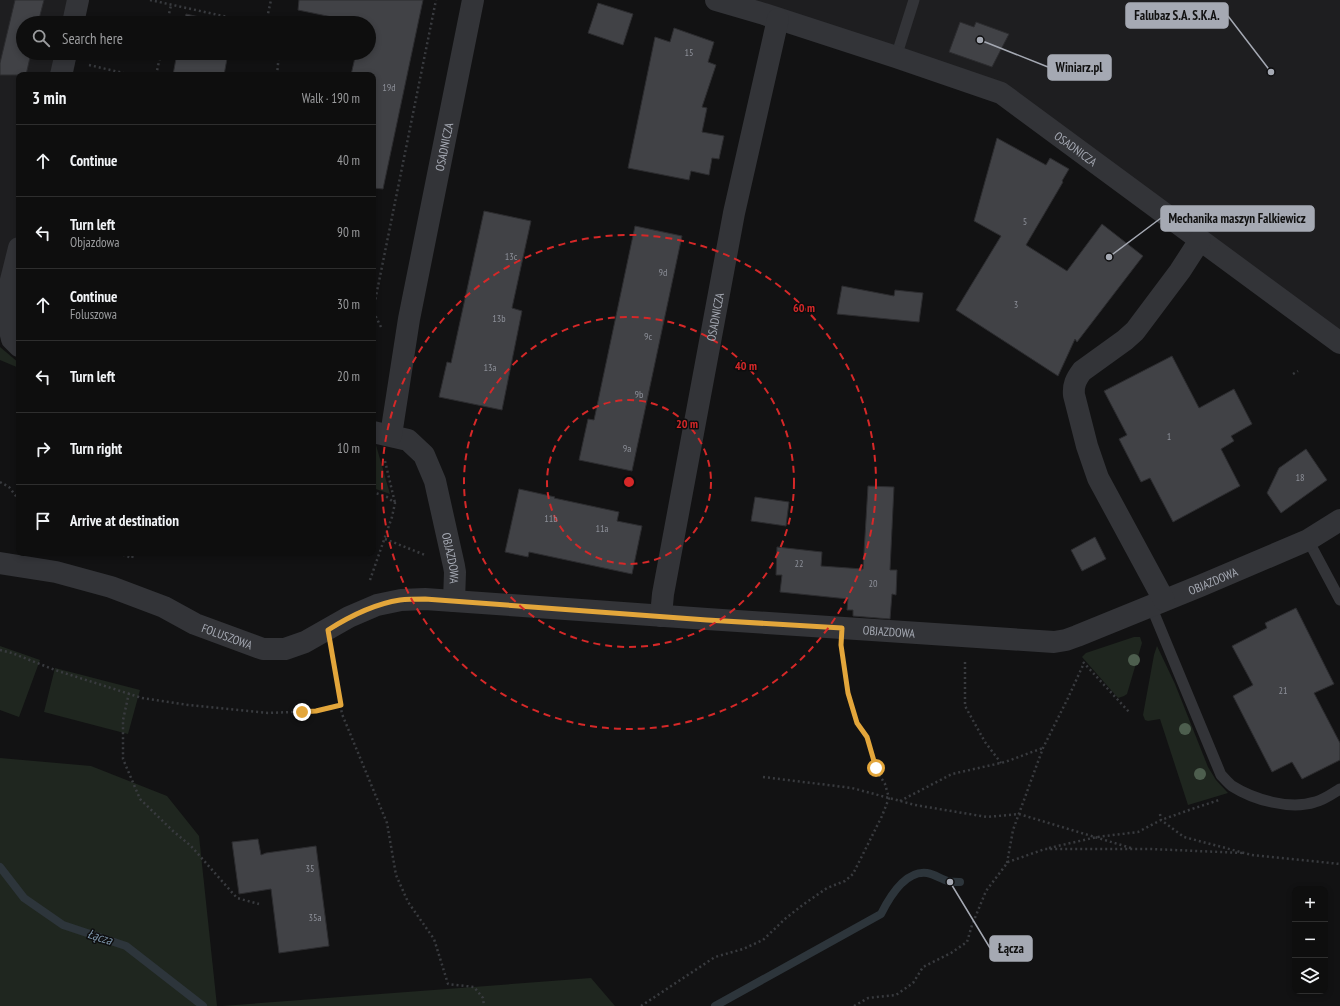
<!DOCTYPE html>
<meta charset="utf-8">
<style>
:root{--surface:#0e0e0e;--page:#1c1c1c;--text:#f1f3f6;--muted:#9b9c9e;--line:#2e2e2e}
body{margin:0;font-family:"PT Sans Narrow",sans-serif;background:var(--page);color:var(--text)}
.controls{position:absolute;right:12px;bottom:12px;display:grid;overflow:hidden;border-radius:8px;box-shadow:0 2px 6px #0003}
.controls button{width:36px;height:36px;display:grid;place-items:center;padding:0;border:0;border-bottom:1px solid var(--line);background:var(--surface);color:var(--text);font:20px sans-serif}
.stop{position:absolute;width:12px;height:12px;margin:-9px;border:3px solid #e3a63b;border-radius:50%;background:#fff}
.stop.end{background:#e3a63b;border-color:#fff;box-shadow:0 1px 4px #0008}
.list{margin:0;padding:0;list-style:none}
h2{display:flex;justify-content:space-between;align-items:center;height:52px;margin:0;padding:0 16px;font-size:17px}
h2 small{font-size:13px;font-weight:400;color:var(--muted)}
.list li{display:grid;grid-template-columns:26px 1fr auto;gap:12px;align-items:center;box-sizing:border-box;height:72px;padding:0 16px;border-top:1px solid var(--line)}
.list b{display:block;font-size:15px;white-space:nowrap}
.list p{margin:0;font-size:13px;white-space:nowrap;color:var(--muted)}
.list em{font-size:13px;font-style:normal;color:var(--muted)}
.icon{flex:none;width:22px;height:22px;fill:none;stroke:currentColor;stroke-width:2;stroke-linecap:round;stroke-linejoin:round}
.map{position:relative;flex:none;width:1340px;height:1006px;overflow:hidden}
.search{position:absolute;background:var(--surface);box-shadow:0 2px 6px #0003;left:16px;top:16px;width:360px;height:44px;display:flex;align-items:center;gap:10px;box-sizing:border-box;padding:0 14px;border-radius:22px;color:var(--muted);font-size:15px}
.panel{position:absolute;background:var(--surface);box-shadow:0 2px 6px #0003;left:16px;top:72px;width:360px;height:484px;border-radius:8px}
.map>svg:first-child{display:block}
</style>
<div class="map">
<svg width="1340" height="1006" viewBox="0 0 1340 1006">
<rect width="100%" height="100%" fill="#121213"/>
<!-- built -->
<path fill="#1e1e20" d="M 0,0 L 87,0 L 83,23 L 23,23 L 23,53 L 77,53 L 73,75 L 19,75 L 19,303 L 0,295 Z
M 710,0 L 1340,0 L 1340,344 L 1004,95 Z"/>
<!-- green -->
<path fill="#1f261f" d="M 0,347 L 19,363 L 19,368 L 0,360 Z
M 373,444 L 376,445 L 390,494 L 373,488 Z
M 1134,637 L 1140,637 L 1142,643 L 1127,694 L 1124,696 L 1118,698 L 1082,657 L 1086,653 Z
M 0,646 L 40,660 L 19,717 L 0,710 Z
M 1157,646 L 1175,684 L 1208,767 L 1216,780 L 1228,793 L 1188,805 L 1160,719 L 1148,721 L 1145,720 L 1143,715 L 1154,655 Z
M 55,668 L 140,690 L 128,734 L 44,712 Z
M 0,758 L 91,766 L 167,796 L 199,836 L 217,1006 L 0,1006 Z
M 591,978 L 615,1006 L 222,1006 Z"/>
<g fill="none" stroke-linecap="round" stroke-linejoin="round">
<!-- stream -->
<path stroke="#2d353b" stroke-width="8" d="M 0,867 L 24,898 L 63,925 L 126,946 L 203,1006
M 715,1006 L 881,914 C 889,898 905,870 927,873 C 934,874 941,879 948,881 C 952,882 956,882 960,882"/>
</g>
<!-- building -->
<path fill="#414246" stroke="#2c2c2f" d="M 15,0 L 44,0 L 38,23 L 23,23 L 23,53 L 31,53 L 26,75 L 0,75 L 0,63 Z
M 299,0 L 423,0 L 383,189 L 373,188 L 373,75 L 351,75 L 356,53 L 369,53 L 369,23 L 361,23 L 298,10 Z
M 598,3 L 633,14 L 623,45 L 588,33 Z
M 186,14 L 226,23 L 184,23 Z
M 960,22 L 974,27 L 976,22 L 1009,34 L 992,67 L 949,52 Z
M 674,28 L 714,42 L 708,62 L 716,65 L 702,107 L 707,108 L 702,132 L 724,136 L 719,159 L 712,158 L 709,175 L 691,171 L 689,180 L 628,168 L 655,37 L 670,42 Z
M 177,53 L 228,53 L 224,75 L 173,75 Z
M 997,138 L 1046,165 L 1050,158 L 1069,169 L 1062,181 L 1063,182 L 1026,245 L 1067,271 L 1102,224 L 1143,256 L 1077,342 L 1075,339 L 1058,376 L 956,310 L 1001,236 L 974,221 Z
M 484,211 L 531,221 L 512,308 L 522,311 L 502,410 L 439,397 L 447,362 L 451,363 Z
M 635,226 L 682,236 L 632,471 L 579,460 L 588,419 L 594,420 Z
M 842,286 L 894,296 L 895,290 L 923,293 L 919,322 L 837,314 Z
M 1172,356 L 1199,408 L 1234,389 L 1252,424 L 1231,436 L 1234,441 L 1221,449 L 1240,486 L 1173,522 L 1150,478 L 1141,482 L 1119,439 L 1127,435 L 1104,391 Z
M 1306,449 L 1327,480 L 1281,513 L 1267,493 L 1279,468 Z
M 868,486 L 894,487 L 890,570 L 897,570 L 896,595 L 892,594 L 890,619 L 853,616 L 853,610 L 847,610 L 848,599 L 780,592 L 782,575 L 776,575 L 777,547 L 822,552 L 821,566 L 863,569 Z
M 519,489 L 555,497 L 554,498 L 619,512 L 617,521 L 642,526 L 632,574 L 529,552 L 528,557 L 505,552 Z
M 755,497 L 789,502 L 786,526 L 751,521 Z
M 1095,537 L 1106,559 L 1082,571 L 1071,550 Z
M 1296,608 L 1334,684 L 1314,693 L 1340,743 L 1340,760 L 1302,779 L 1292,762 L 1272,772 L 1233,696 L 1253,685 L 1232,646 L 1267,628 L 1265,623 Z
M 258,839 L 261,855 L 266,853 L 316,846 L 329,946 L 279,953 L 271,889 L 239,894 L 232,842 Z"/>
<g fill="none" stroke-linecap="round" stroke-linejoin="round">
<!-- path -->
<path stroke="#393b3f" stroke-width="2.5" stroke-dasharray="2 3" stroke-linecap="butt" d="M 150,0 L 255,23
M 167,23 L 171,5
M 266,23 L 271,0
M 89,65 L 132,75
M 156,75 L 161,53
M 277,75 L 279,53
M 381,327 L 373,311 L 436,0
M 1293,374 L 1298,371
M 385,461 L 395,503
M 0,482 L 9,487 L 19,500
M 385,539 L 425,555
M 118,553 L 132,558 L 134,553
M 370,580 L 392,517 L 395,503 L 387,497 L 373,492
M 0,650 L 12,653 L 55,670 L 142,698 L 188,705 L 268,713 L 316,711 L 341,705
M 332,656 L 342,714 L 387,823 L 396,875 L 408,902 L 434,939 L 448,984 L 474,987 L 483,998 L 484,1006
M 965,662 L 965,706 L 985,742 L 1001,763
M 1083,662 L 1130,713
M 129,693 L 123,720 L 123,759 L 140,799 L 173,831 L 191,846 L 237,898 L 259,904
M 763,777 L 852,788 L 915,805 L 987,817 L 1019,814 L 1131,848
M 900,801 L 952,774 L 1005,762 L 1043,748
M 1160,814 L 1161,820 L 1184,837 L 1252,855 L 1340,864
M 1049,848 L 1097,837 L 1138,832 L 1161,820 L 1192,809 L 1219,800
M 1007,863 L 1013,830 L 1043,748 L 1068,698 L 1084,663
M 641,1006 L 715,957 L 743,949 L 763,940 L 786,918 L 804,904 L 827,888 L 845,881 L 853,874 L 882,816 L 889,798 L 885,784 L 875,768 L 867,737 L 857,723 L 849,693 L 842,654
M 854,1006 L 868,998 L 896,995 L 913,983 L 923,967 L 951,953 L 967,942 L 972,925 L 986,891 L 1008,862 L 1045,849 L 1151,849 L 1243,853"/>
<!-- lane -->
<path stroke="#333438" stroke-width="11" d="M 896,57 L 914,0
M 1308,540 L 1340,600
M 1151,606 L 1221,775 C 1225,779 1228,783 1232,786 C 1254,800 1290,810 1315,802 C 1324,800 1332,794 1340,789"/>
<!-- street -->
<g stroke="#333438" stroke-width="22">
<path id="s1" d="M 716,0 L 764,14 L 896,57 L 1001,93 L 1340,343"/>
<path d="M 73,23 L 78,0"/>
<path d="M 61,75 L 66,53"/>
<path d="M 19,248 L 8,292 L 6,315 L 12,339 L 19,346"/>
<path id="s2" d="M 373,432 L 408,440 L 424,455 L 435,481 L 454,566 L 455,572 L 454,601"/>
<path id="s3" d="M 391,435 L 409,319 L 473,0"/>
<path id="s4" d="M 0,563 L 56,572 L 111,587 L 164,607 L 195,624 L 263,649 L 285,649 L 305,642 L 349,617 L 377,605 L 401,600 L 425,599 L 707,619 L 1054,642 L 1066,640 L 1077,636 L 1200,586 L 1308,540 L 1340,520"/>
<path d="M 1164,600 L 1098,478 L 1087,446 L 1074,395 C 1073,385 1076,379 1082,371 L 1125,340 L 1135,331 L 1180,271 L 1200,240"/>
<path id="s5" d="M 661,616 L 663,594 L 734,213 L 778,19"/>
</g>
</g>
<!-- trees -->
<g fill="#4d5e4e">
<circle cx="1134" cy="660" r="6"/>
<circle cx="1185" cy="729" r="6"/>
<circle cx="1200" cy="774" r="6"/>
</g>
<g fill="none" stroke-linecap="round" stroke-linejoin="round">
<!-- route -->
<path stroke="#e3a63b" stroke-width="5" d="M 302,712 L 316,711 L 341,705 L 328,630 C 350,616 374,604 400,600 C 408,599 417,599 425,599 L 707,620 L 842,628 L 841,645 L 848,693 L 857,723 L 867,737 L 876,768"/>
</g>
<!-- distance rings -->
<g fill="none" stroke="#d62828" stroke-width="2" stroke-dasharray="7 5">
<circle cx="629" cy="482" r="82"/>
<circle cx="629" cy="482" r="165"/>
<circle cx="629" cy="482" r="247"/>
</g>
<g text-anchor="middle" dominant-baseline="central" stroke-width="3" stroke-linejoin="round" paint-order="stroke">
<!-- number labels -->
<g font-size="10" fill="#8c8f98">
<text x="689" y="52">15</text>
<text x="389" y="87">19d</text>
<text x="1025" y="221">5</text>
<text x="511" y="256">13c</text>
<text x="663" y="272">9d</text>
<text x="1016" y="304">3</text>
<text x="499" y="318">13b</text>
<text x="648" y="336">9c</text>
<text x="490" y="367">13a</text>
<text x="639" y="394">9b</text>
<text x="1169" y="436">1</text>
<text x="627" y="448">9a</text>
<text x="1300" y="477">18</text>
<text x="551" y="518">11b</text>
<text x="602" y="528">11a</text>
<text x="799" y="563">22</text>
<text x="873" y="583">20</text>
<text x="1283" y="690">21</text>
<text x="310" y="868">35</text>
<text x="315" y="917">35a</text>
</g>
<!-- street labels -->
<g font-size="12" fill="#a5a9b3" stroke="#0d0d0e">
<text stroke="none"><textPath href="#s3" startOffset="293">OSADNICZA</textPath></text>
<text stroke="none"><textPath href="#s1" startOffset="393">OSADNICZA</textPath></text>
<text stroke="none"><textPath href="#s5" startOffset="304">OSADNICZA</textPath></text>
<text stroke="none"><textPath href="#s2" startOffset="165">OBJAZDOWA</textPath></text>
<text stroke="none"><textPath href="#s4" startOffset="1252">OBJAZDOWA</textPath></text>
<text stroke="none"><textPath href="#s4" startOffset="916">OBJAZDOWA</textPath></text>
<text stroke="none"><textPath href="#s4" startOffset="240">FOLUSZOWA</textPath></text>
</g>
<!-- water labels -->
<g font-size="13" font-style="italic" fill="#7e97ac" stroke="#0d0d0e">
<text transform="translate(100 937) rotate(18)">Łącza</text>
</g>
</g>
<circle cx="629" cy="482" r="6" fill="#d62828" stroke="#0d0d0e" stroke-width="2"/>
<g font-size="12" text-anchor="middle" font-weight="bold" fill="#d62828" stroke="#0d0d0e" stroke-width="3" stroke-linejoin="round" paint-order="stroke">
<text x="804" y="312">60 m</text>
<text x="746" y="370">40 m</text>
<text x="687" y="428">20 m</text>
</g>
<!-- callouts -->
<path fill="none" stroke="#a5a9b3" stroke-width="1.5" d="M1271 72L1228 16M980 40L1048 67M1109 257L1161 218M950 882L990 948"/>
<g fill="#a5a9b3" stroke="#0d0d0e" stroke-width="1.5">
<circle cx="1271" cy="72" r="4"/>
<circle cx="980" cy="40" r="4"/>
<circle cx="1109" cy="257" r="4"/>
<circle cx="950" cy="882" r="4"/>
</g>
<g fill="#a5a9b3" stroke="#a5a9b3" stroke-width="1.5">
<rect x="1126" y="3" width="102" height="25" rx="4"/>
<rect x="1048" y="55" width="63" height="25" rx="4"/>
<rect x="1161" y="206" width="153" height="25" rx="4"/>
<rect x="990" y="936" width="42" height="25" rx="4"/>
</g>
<g font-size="13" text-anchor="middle" font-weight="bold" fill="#111">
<text x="1177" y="20">Falubaz S.A. S.K.A.</text>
<text x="1079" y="72">Winiarz.pl</text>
<text x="1237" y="223">Mechanika maszyn Falkiewicz</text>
<text x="1011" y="953">Łącza</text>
</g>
</svg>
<div class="controls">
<button>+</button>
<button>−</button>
<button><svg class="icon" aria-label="layers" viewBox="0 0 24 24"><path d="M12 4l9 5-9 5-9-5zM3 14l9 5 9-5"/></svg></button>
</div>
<div class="stop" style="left:876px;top:768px"></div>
<div class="stop end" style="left:302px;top:712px"></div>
<div class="search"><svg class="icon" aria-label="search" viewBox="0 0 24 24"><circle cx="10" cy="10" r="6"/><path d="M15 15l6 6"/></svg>Search here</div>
<section class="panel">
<h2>3 min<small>Walk · 190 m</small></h2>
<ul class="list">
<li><svg class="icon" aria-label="ahead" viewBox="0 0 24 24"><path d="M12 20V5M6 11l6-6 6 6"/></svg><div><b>Continue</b></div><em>40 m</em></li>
<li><svg class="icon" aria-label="left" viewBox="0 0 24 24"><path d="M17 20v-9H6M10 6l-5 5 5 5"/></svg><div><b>Turn left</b><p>Objazdowa</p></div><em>90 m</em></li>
<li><svg class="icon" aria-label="ahead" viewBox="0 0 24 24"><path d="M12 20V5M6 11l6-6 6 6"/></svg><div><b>Continue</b><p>Foluszowa</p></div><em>30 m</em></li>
<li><svg class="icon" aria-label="left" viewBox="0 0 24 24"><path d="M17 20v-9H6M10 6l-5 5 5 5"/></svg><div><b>Turn left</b></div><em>20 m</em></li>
<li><svg class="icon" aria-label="right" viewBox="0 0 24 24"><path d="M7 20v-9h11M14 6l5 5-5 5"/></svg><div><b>Turn right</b></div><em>10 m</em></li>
<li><svg class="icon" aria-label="arrive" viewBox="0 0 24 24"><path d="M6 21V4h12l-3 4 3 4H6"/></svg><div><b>Arrive at destination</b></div></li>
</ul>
</section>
</div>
